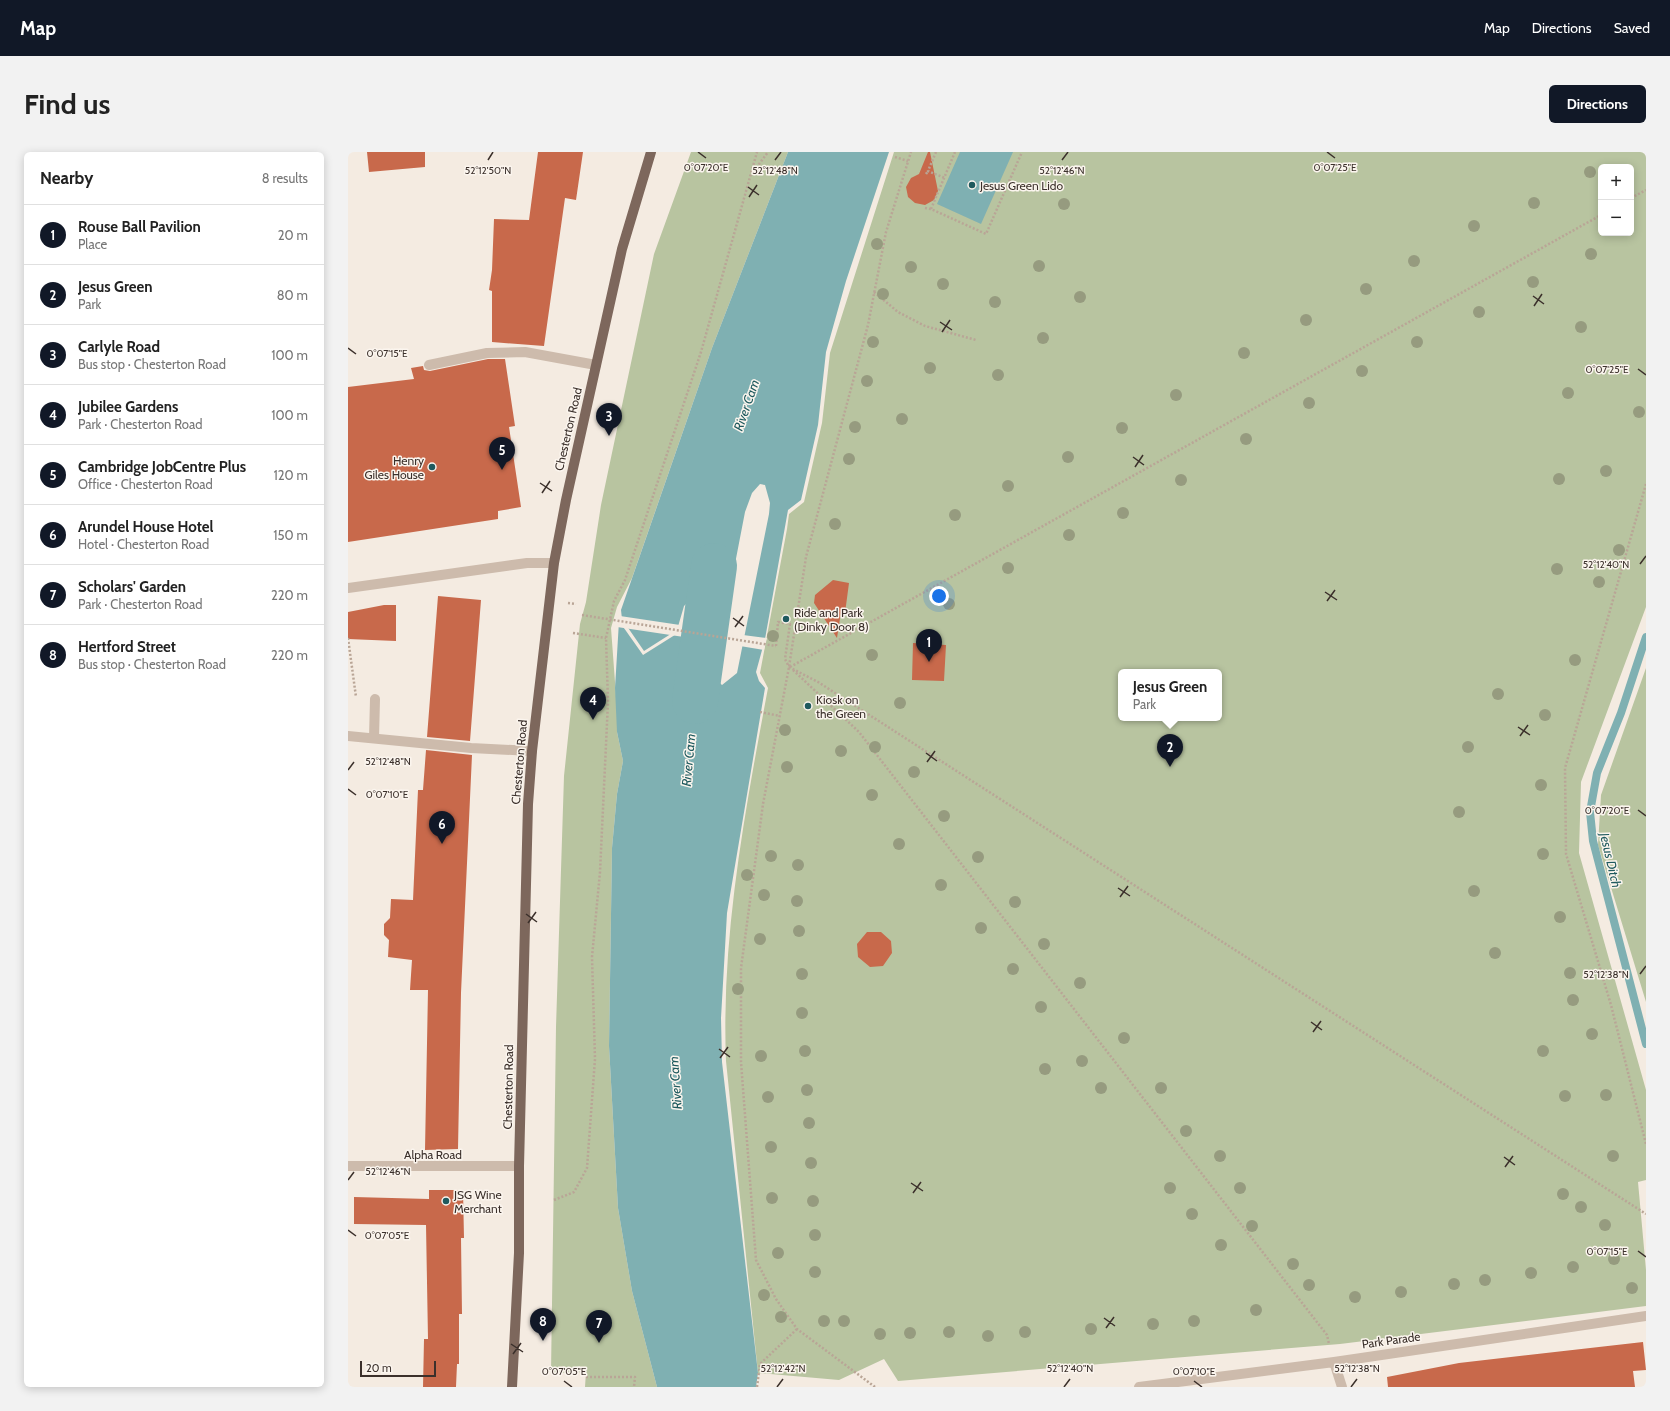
<!DOCTYPE html>
<meta charset="utf-8">
<style>
:root{--surface:#fff;--page:#f2f2f2;--text:#222;--muted:#767676;--line:#e0e0e0;--accent:#111827}
body{margin:0;font-family:Cabin,sans-serif;background:var(--page);color:var(--text)}
.controls{position:absolute;right:12px;top:12px;display:grid;overflow:hidden;border-radius:6px;box-shadow:0 2px 10px #0003}
.controls button{width:36px;height:36px;display:grid;place-items:center;padding:0;border:0;border-bottom:1px solid var(--line);background:var(--surface);color:var(--text);font:20px sans-serif}
.scale{position:absolute;left:12px;bottom:10px;width:76px;box-sizing:border-box;padding-left:4px;border:2px solid #3b302b;border-top:0;font-size:11px;line-height:14px;white-space:nowrap;color:#3b302b;-webkit-text-stroke:3px #fbf5ee;paint-order:stroke}
.you{position:absolute;left:591px;top:444px;width:14px;height:14px;margin:-10px;border:3px solid #fff;border-radius:50%;background:#1a73e8;box-shadow:0 0 0 6px #1a73e833}
.badge{display:grid;place-items:center;width:26px;height:26px;border-radius:50%;background:var(--accent);color:#fff;font-size:13px;font-weight:700}
.pin{position:absolute;translate:-50% -33px;filter:drop-shadow(0 1px 2px #0008)}
.pin::after{content:'';position:absolute;top:21px;width:14px;height:12px;background:inherit;clip-path:polygon(0 0,100% 0,50% 100%)}
.popup{position:absolute;left:770px;top:517px;width:104px;height:52px;box-sizing:border-box;display:grid;place-content:center;border-radius:6px;background:var(--surface);filter:drop-shadow(0 1px 3px #0005);font-size:13px;white-space:nowrap;color:var(--muted)}
.popup b{font-size:15px;color:var(--text)}
.popup::after{content:'';position:absolute;left:50%;top:100%;margin-left:-8px;border:8px solid transparent;border-top-color:var(--surface)}
.list{margin:0;padding:0;list-style:none}
h2{display:flex;justify-content:space-between;align-items:center;height:52px;margin:0;padding:0 16px;font-size:17px}
h2 small{font-size:13px;font-weight:400;color:var(--muted)}
.list li{display:grid;grid-template-columns:26px 1fr auto;gap:12px;align-items:center;box-sizing:border-box;height:60px;padding:0 16px;border-top:1px solid var(--line)}
.list b{display:block;font-size:15px;white-space:nowrap}
.list p{margin:0;font-size:13px;white-space:nowrap;color:var(--muted)}
.list em{font-size:13px;font-style:normal;color:var(--muted)}
.map{position:relative;flex:none;width:1298px;height:1235px;overflow:hidden;border-radius:6px}
header{display:flex;align-items:center;gap:24px;box-sizing:border-box;height:56px;padding:0 20px;background:var(--accent);color:#fff}
header strong{font-size:19px}
nav{display:flex;gap:22px;margin-inline-start:auto;font-size:14px}
.intro{display:flex;align-items:center;justify-content:space-between;box-sizing:border-box;height:96px;padding:0 24px}
h1{margin:0;font-size:28px}
.button{padding:10px 18px;border-radius:6px;background:var(--accent);color:#fff;font-size:14px;font-weight:700}
main{display:flex;gap:24px;padding:0 24px}
aside{flex:1;background:var(--surface);border-radius:6px;box-shadow:0 2px 10px #0003}
.map>svg:first-child{display:block}
</style>
<header>
<strong>Map</strong>
<nav><a>Map</a><a>Directions</a><a>Saved</a></nav>
</header>
<div class="intro"><h1>Find us</h1><a class="button">Directions</a></div>
<main>
<aside>
<h2>Nearby<small>8 results</small></h2>
<ul class="list">
<li><span class="badge">1</span><div><b>Rouse Ball Pavilion</b><p>Place</p></div><em>20 m</em></li>
<li><span class="badge">2</span><div><b>Jesus Green</b><p>Park</p></div><em>80 m</em></li>
<li><span class="badge">3</span><div><b>Carlyle Road</b><p>Bus stop · Chesterton Road</p></div><em>100 m</em></li>
<li><span class="badge">4</span><div><b>Jubilee Gardens</b><p>Park · Chesterton Road</p></div><em>100 m</em></li>
<li><span class="badge">5</span><div><b>Cambridge JobCentre Plus</b><p>Office · Chesterton Road</p></div><em>120 m</em></li>
<li><span class="badge">6</span><div><b>Arundel House Hotel</b><p>Hotel · Chesterton Road</p></div><em>150 m</em></li>
<li><span class="badge">7</span><div><b>Scholars' Garden</b><p>Park · Chesterton Road</p></div><em>220 m</em></li>
<li><span class="badge">8</span><div><b>Hertford Street</b><p>Bus stop · Chesterton Road</p></div><em>220 m</em></li>
</ul>
</aside>
<div class="map">
<svg width="1298" height="1235" viewBox="0 0 1298 1235">
<rect width="100%" height="100%" fill="#f4ebe1"/>
<!-- green -->
<path fill="#b8c4a0" fill-rule="evenodd" d="M 343,0 L 440,0 L 364,196 L 284,426 L 269,455 L 263,476 L 269,557 L 269,580 L 275,609 L 269,642 L 264,696 L 261,894 L 270,1056 L 284,1139 L 309,1235 L 237,1235 L 238,1220 L 203,1221 L 208,875 L 216,624 L 232,472 L 238,450 L 253,353 L 306,102 Z
M 546,0 L 1298,0 L 1298,455 L 1233,630 L 1231,701 L 1298,938 L 1298,1028 L 1290,1030 L 1298,1118 L 1298,1154 L 992,1192 L 550,1229 L 536,1207 L 491,1228 L 410,1221 L 378,909 C 373,784 397,659 420,536 L 412,521 L 439,377 L 441,362 L 456,350 L 474,271 L 482,201 ZM 1253,15 L 1283,15 L 1283,81 L 1253,81 ZM 773,520 L 871,520 L 871,566 L 773,566 Z
M 1298,516 L 1298,850 L 1250,693 L 1253,643 Z"/>
<!-- water -->
<path fill="#7fb0b2" d="M 440,0 L 541,0 L 498,129 L 478,200 L 470,273 L 453,348 L 440,358 L 417,487 L 408,520 L 411,529 L 417,536 L 379,761 L 373,866 L 374,910 L 410,1221 L 408,1235 L 309,1235 L 284,1139 L 270,1056 L 261,894 L 264,696 L 269,642 L 275,609 L 269,580 L 267,536 L 271,469 L 295,503 L 330,481 L 375,489 L 368,527 L 374,533 L 389,521 L 421,362 L 422,351 L 417,333 L 412,332 L 404,341 L 397,360 L 374,479 L 341,474 L 343,453 L 340,450 L 336,454 L 329,478 L 296,499 L 274,467 L 273,458 L 364,196 Z
M 612,0 L 665,0 L 633,72 L 589,52 Z"/>
<!-- pier -->
<path fill="#f4ebe1" d="M 272,464 L 332,473 L 330,479 L 375,487 L 376,491 L 269,475 Z
M 395,483 L 419,486 L 416,498 L 392,494 Z"/>
<g fill="none" stroke-linecap="round" stroke-linejoin="round">
<!-- stream -->
<path stroke="#7fb0b2" stroke-width="8" d="M 1298,485 L 1273,561 L 1249,621 L 1242,660 L 1245,689 L 1298,892"/>
<!-- river -->
<path stroke="#7fb0b2" stroke-width="46" d="M 347,549 L 366,414"/>
</g>
<!-- building -->
<path fill="#c8694b" d="M 19,0 L 77,0 L 77,15 L 21,20 Z
M 190,0 L 235,0 L 228,48 L 217,46 L 196,194 L 144,190 L 144,139 L 141,138 L 144,118 L 146,67 L 181,68 Z
M 580,0 L 582,0 L 590,39 L 586,48 L 577,53 L 567,51 L 560,45 L 558,35 L 563,26 L 571,22 Z
M 140,207 L 157,207 L 167,274 L 161,275 L 173,355 L 150,359 L 150,367 L 0,390 L 0,235 L 66,227 L 63,216 L 75,214 L 76,218 L 82,219 Z
M 485,428 L 501,431 L 497,461 L 493,460 L 489,486 L 466,451 L 467,443 Z
M 90,444 L 133,448 L 122,589 L 79,585 Z
M 36,453 L 48,453 L 48,489 L 0,487 L 0,460 Z
M 565,491 L 598,493 L 596,529 L 564,528 Z
M 78,598 L 124,603 L 113,841 L 110,997 L 77,998 L 80,838 L 62,838 L 64,808 L 40,805 L 41,788 L 36,783 L 36,772 L 42,766 L 43,747 L 65,748 L 70,638 L 75,638 Z
M 519,780 L 533,780 L 543,789 L 544,801 L 535,814 L 522,815 L 510,805 L 509,792 Z
M 81,1038 L 115,1038 L 116,1086 L 113,1086 L 114,1162 L 111,1162 L 111,1212 L 109,1212 L 108,1235 L 75,1235 L 76,1187 L 80,1187 L 78,1073 L 6,1072 L 6,1045 L 81,1047 Z
M 1295,1190 L 1298,1218 L 1285,1219 L 1287,1235 L 1040,1235 L 1039,1225 L 1111,1211 Z"/>
<g fill="none" stroke-linecap="round" stroke-linejoin="round">
<!-- path -->
<path stroke="#b9a596" stroke-width="2.5" stroke-dasharray="2 2" stroke-linecap="butt" d="M 588,0 L 580,19 L 597,26
M 547,5 L 560,9
M 406,19 L 420,0
M 578,22 L 580,19
M 1283,46 L 1298,38
M 577,56 L 583,57 L 638,82 L 674,0
M 583,57 L 607,0
M 526,140 L 550,160 L 577,174 L 628,188
M 1298,332 L 1217,616 L 1218,702 L 1263,853 L 1298,992
M 220,451 L 228,452
M 225,481 L 258,486
M 0,486 L 8,545
M 428,494 L 430,470 L 442,472 L 437,507 L 441,515
M 441,515 L 470,530 L 1298,1062
M 442,515 L 1253,63
M 445,518 L 511,580 L 979,1183 L 981,1192
M 412,560 L 432,564
M 206,1048 L 226,1040 L 239,1016 L 247,907 L 244,805 L 252,720 L 260,550 L 258,486 L 266,449 L 277,428 L 353,200 L 409,0
M 238,1225 L 287,1225 L 286,1235
M 409,1235 L 412,1212 L 449,1177
M 527,1235 L 449,1177 L 428,1147 L 408,1108 L 393,910 L 393,816 L 415,652 L 441,515 L 458,405 L 520,173 L 538,80 L 563,0"/>
<!-- lane -->
<path stroke="#cdbbac" stroke-width="10" d="M 81,213 L 139,201 L 177,200 L 248,213
M 0,584 L 123,596 L 184,599
M 26,586 L 27,547"/>
<!-- street -->
<path stroke="#cdbbac" stroke-width="10" d="M 0,436 L 179,411 L 206,411
M 0,1014 L 171,1014
M 986,1210 L 994,1235
M 791,1235 L 986,1210 L 1298,1164"/>
<!-- primary -->
<path stroke="#7d675c" stroke-width="10" d="M 164,1235 L 171,1101 L 171,1014 L 180,652 L 184,599 L 206,411 L 218,348 L 274,97 L 303,0"/>
<!-- path-bridge -->
<path stroke="#b9a596" stroke-width="2.5" stroke-dasharray="2 2" stroke-linecap="butt" d="M 234,463 L 428,494"/>
</g>
<!-- trees -->
<g fill="#969b7f">
<circle cx="1242" cy="20" r="6"/>
<circle cx="1186" cy="51" r="6"/>
<circle cx="716" cy="52" r="6"/>
<circle cx="1126" cy="74" r="6"/>
<circle cx="529" cy="92" r="6"/>
<circle cx="1243" cy="102" r="6"/>
<circle cx="1066" cy="109" r="6"/>
<circle cx="691" cy="114" r="6"/>
<circle cx="563" cy="115" r="6"/>
<circle cx="1185" cy="130" r="6"/>
<circle cx="595" cy="132" r="6"/>
<circle cx="1018" cy="137" r="6"/>
<circle cx="535" cy="142" r="6"/>
<circle cx="732" cy="145" r="6"/>
<circle cx="647" cy="150" r="6"/>
<circle cx="1131" cy="160" r="6"/>
<circle cx="958" cy="168" r="6"/>
<circle cx="1233" cy="175" r="6"/>
<circle cx="695" cy="186" r="6"/>
<circle cx="525" cy="190" r="6"/>
<circle cx="1069" cy="190" r="6"/>
<circle cx="896" cy="201" r="6"/>
<circle cx="582" cy="216" r="6"/>
<circle cx="1014" cy="219" r="6"/>
<circle cx="650" cy="223" r="6"/>
<circle cx="519" cy="229" r="6"/>
<circle cx="1220" cy="241" r="6"/>
<circle cx="828" cy="243" r="6"/>
<circle cx="961" cy="251" r="6"/>
<circle cx="1291" cy="260" r="6"/>
<circle cx="554" cy="267" r="6"/>
<circle cx="507" cy="275" r="6"/>
<circle cx="774" cy="276" r="6"/>
<circle cx="898" cy="287" r="6"/>
<circle cx="720" cy="305" r="6"/>
<circle cx="501" cy="307" r="6"/>
<circle cx="1258" cy="319" r="6"/>
<circle cx="1211" cy="327" r="6"/>
<circle cx="833" cy="328" r="6"/>
<circle cx="660" cy="334" r="6"/>
<circle cx="775" cy="361" r="6"/>
<circle cx="607" cy="363" r="6"/>
<circle cx="487" cy="372" r="6"/>
<circle cx="721" cy="383" r="6"/>
<circle cx="1271" cy="398" r="6"/>
<circle cx="660" cy="416" r="6"/>
<circle cx="1209" cy="417" r="6"/>
<circle cx="1251" cy="430" r="6"/>
<circle cx="601" cy="452" r="6"/>
<circle cx="425" cy="484" r="6"/>
<circle cx="524" cy="503" r="6"/>
<circle cx="1227" cy="508" r="6"/>
<circle cx="1150" cy="542" r="6"/>
<circle cx="552" cy="551" r="6"/>
<circle cx="1197" cy="563" r="6"/>
<circle cx="437" cy="578" r="6"/>
<circle cx="527" cy="595" r="6"/>
<circle cx="1120" cy="595" r="6"/>
<circle cx="493" cy="599" r="6"/>
<circle cx="439" cy="615" r="6"/>
<circle cx="566" cy="620" r="6"/>
<circle cx="1193" cy="633" r="6"/>
<circle cx="524" cy="643" r="6"/>
<circle cx="1111" cy="660" r="6"/>
<circle cx="596" cy="664" r="6"/>
<circle cx="551" cy="692" r="6"/>
<circle cx="1195" cy="702" r="6"/>
<circle cx="423" cy="704" r="6"/>
<circle cx="630" cy="705" r="6"/>
<circle cx="450" cy="713" r="6"/>
<circle cx="399" cy="723" r="6"/>
<circle cx="593" cy="733" r="6"/>
<circle cx="1126" cy="739" r="6"/>
<circle cx="416" cy="743" r="6"/>
<circle cx="449" cy="749" r="6"/>
<circle cx="667" cy="750" r="6"/>
<circle cx="1212" cy="765" r="6"/>
<circle cx="633" cy="776" r="6"/>
<circle cx="451" cy="779" r="6"/>
<circle cx="412" cy="787" r="6"/>
<circle cx="696" cy="792" r="6"/>
<circle cx="1147" cy="801" r="6"/>
<circle cx="665" cy="817" r="6"/>
<circle cx="1222" cy="821" r="6"/>
<circle cx="454" cy="822" r="6"/>
<circle cx="732" cy="831" r="6"/>
<circle cx="390" cy="837" r="6"/>
<circle cx="1225" cy="848" r="6"/>
<circle cx="693" cy="855" r="6"/>
<circle cx="454" cy="861" r="6"/>
<circle cx="1244" cy="882" r="6"/>
<circle cx="776" cy="886" r="6"/>
<circle cx="457" cy="899" r="6"/>
<circle cx="1195" cy="899" r="6"/>
<circle cx="413" cy="904" r="6"/>
<circle cx="734" cy="909" r="6"/>
<circle cx="697" cy="917" r="6"/>
<circle cx="753" cy="936" r="6"/>
<circle cx="813" cy="936" r="6"/>
<circle cx="459" cy="938" r="6"/>
<circle cx="1258" cy="943" r="6"/>
<circle cx="1217" cy="944" r="6"/>
<circle cx="420" cy="945" r="6"/>
<circle cx="461" cy="971" r="6"/>
<circle cx="838" cy="979" r="6"/>
<circle cx="423" cy="995" r="6"/>
<circle cx="872" cy="1004" r="6"/>
<circle cx="1265" cy="1004" r="6"/>
<circle cx="463" cy="1011" r="6"/>
<circle cx="822" cy="1036" r="6"/>
<circle cx="892" cy="1036" r="6"/>
<circle cx="1215" cy="1042" r="6"/>
<circle cx="424" cy="1046" r="6"/>
<circle cx="465" cy="1049" r="6"/>
<circle cx="1233" cy="1055" r="6"/>
<circle cx="844" cy="1062" r="6"/>
<circle cx="1257" cy="1073" r="6"/>
<circle cx="904" cy="1074" r="6"/>
<circle cx="467" cy="1083" r="6"/>
<circle cx="873" cy="1093" r="6"/>
<circle cx="430" cy="1101" r="6"/>
<circle cx="1266" cy="1107" r="6"/>
<circle cx="945" cy="1112" r="6"/>
<circle cx="1225" cy="1115" r="6"/>
<circle cx="467" cy="1120" r="6"/>
<circle cx="1183" cy="1121" r="6"/>
<circle cx="1137" cy="1128" r="6"/>
<circle cx="1106" cy="1132" r="6"/>
<circle cx="961" cy="1133" r="6"/>
<circle cx="1284" cy="1136" r="6"/>
<circle cx="1053" cy="1140" r="6"/>
<circle cx="416" cy="1143" r="6"/>
<circle cx="1007" cy="1145" r="6"/>
<circle cx="908" cy="1158" r="6"/>
<circle cx="433" cy="1165" r="6"/>
<circle cx="476" cy="1169" r="6"/>
<circle cx="496" cy="1169" r="6"/>
<circle cx="846" cy="1169" r="6"/>
<circle cx="805" cy="1172" r="6"/>
<circle cx="743" cy="1177" r="6"/>
<circle cx="601" cy="1180" r="6"/>
<circle cx="677" cy="1180" r="6"/>
<circle cx="562" cy="1181" r="6"/>
<circle cx="532" cy="1182" r="6"/>
<circle cx="640" cy="1184" r="6"/>
</g>
<!-- ticks -->
<path fill="none" stroke="#3b302b" stroke-width="1.5" d="M 350,0 L 358,6M 979,0 L 987,6M 140,8 L 145,0M 427,8 L 433,0M 714,8 L 720,0M 400,35 L 411,43M 401,45 L 409,33M 1185,144 L 1196,152M 1186,154 L 1194,142M 592,170 L 604,178M 594,180 L 602,168M 0,196 L 8,202M 1290,217 L 1298,223M 785,305 L 796,313M 787,315 L 795,303M 192,331 L 204,339M 194,341 L 202,329M 1292,412 L 1298,404M 977,440 L 989,448M 979,449 L 987,438M 385,466 L 396,474M 387,475 L 395,464M 1170,575 L 1182,583M 1172,584 L 1180,573M 578,601 L 589,609M 579,610 L 587,599M 0,618 L 6,610M 0,637 L 8,643M 1290,658 L 1298,664M 770,736 L 782,744M 772,745 L 780,734M 178,762 L 189,770M 180,771 L 188,760M 1292,822 L 1298,814M 963,870 L 974,878M 965,880 L 973,869M 371,897 L 382,905M 372,906 L 380,895M 1156,1005 L 1167,1013M 1157,1015 L 1165,1004M 0,1028 L 6,1020M 563,1031 L 575,1039M 565,1041 L 573,1030M 0,1078 L 8,1084M 1290,1099 L 1298,1105M 756,1166 L 767,1174M 758,1176 L 766,1165M 163,1192 L 175,1200M 165,1202 L 173,1191M 216,1229 L 224,1235M 846,1229 L 854,1235M 429,1235 L 435,1227M 716,1235 L 722,1227M 1003,1235 L 1009,1227"/>
<!-- markers -->
<g fill="#1f5a5e" stroke="#fbf5ee" stroke-width="1.5">
<circle cx="624" cy="33" r="4"/>
<circle cx="84" cy="315" r="4"/>
<circle cx="438" cy="467" r="4"/>
<circle cx="460" cy="554" r="4"/>
<circle cx="98" cy="1049" r="4"/>
</g>
<g text-anchor="middle" dominant-baseline="central" stroke-width="3" stroke-linejoin="round" paint-order="stroke">
<!-- poi labels -->
<g font-size="12" fill="#3b302b" stroke="#fbf5ee" text-anchor="start">
<text x="632" y="33">Jesus Green Lido</text>
<text x="76" y="308" text-anchor="end">Henry<tspan x="76" dy="14">Giles House</tspan></text>
<text x="446" y="460">Ride and Park<tspan x="446" dy="14">(Dinky Door 8)</tspan></text>
<text x="468" y="547">Kiosk on<tspan x="468" dy="14">the Green</tspan></text>
<text x="106" y="1042">JSG Wine<tspan x="106" dy="14">Merchant</tspan></text>
</g>
<!-- street labels -->
<g font-size="12" fill="#3b302b" stroke="#fbf5ee">
<text transform="translate(220 277) rotate(-77)">Chesterton Road</text>
<text transform="translate(171 610) rotate(-85)">Chesterton Road</text>
<text transform="translate(160 935) rotate(-89)">Chesterton Road</text>
<text x="85" y="1002">Alpha Road</text>
<text transform="translate(1043 1188) rotate(-8)">Park Parade</text>
</g>
<!-- water labels -->
<g font-size="13" font-style="italic" fill="#1f5a5e" stroke="#fbf5ee">
<text transform="translate(398 253) rotate(-71)">River Cam</text>
<text transform="translate(340 608) rotate(-85)">River Cam</text>
<text transform="translate(1263 708) rotate(77)">Jesus Ditch</text>
<text transform="translate(327 931) rotate(-94)">River Cam</text>
</g>
</g>
<g font-size="10" text-anchor="middle" fill="#3b302b" stroke="#fbf5ee" stroke-width="3" stroke-linejoin="round" paint-order="stroke">
<text x="358" y="19">0°07'20"E</text>
<text x="987" y="19">0°07'25"E</text>
<text x="140" y="22">52°12'50"N</text>
<text x="427" y="22">52°12'48"N</text>
<text x="714" y="22">52°12'46"N</text>
<text x="39" y="205">0°07'15"E</text>
<text x="1259" y="221">0°07'25"E</text>
<text x="1258" y="416">52°12'40"N</text>
<text x="40" y="613">52°12'48"N</text>
<text x="39" y="646">0°07'10"E</text>
<text x="1259" y="662">0°07'20"E</text>
<text x="1258" y="826">52°12'38"N</text>
<text x="40" y="1023">52°12'46"N</text>
<text x="39" y="1087">0°07'05"E</text>
<text x="1259" y="1103">0°07'15"E</text>
<text x="435" y="1220">52°12'42"N</text>
<text x="722" y="1220">52°12'40"N</text>
<text x="1009" y="1220">52°12'38"N</text>
<text x="216" y="1223">0°07'05"E</text>
<text x="846" y="1223">0°07'10"E</text>
</g>
</svg>
<div class="controls">
<button>+</button>
<button>−</button>
</div>
<div class="scale">20 m</div>
<div class="you"></div>
<div class="pin badge" style="left:581px;top:510px">1</div>
<div class="pin badge" style="left:822px;top:615px">2</div>
<div class="popup"><b>Jesus Green</b>Park</div>
<div class="pin badge" style="left:261px;top:284px">3</div>
<div class="pin badge" style="left:245px;top:568px">4</div>
<div class="pin badge" style="left:154px;top:318px">5</div>
<div class="pin badge" style="left:94px;top:692px">6</div>
<div class="pin badge" style="left:251px;top:1191px">7</div>
<div class="pin badge" style="left:195px;top:1189px">8</div>
</div>
</main>
